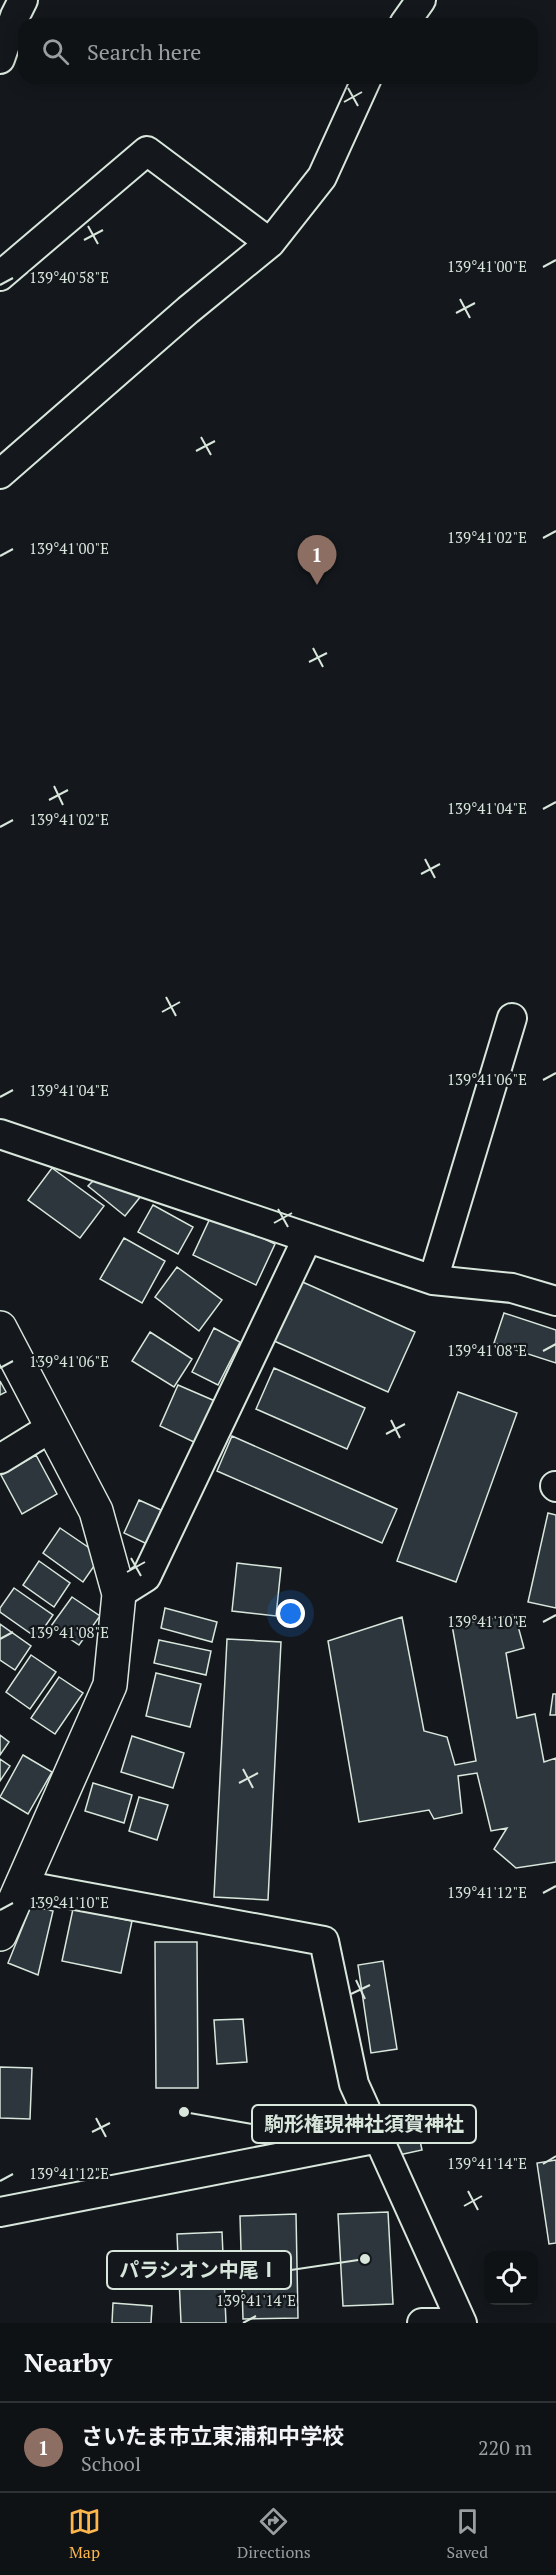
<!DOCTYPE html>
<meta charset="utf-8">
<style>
:root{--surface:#0f1215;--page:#1d2022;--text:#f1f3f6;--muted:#9b9ea0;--line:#2f3234;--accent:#ffb74d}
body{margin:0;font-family:"PT Serif","Noto Sans JP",serif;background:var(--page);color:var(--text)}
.controls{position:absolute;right:18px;bottom:18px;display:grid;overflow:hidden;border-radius:12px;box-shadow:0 3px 15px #0003}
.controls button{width:54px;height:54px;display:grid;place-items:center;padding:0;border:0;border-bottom:2px solid var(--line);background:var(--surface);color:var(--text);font:30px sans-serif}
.you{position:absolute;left:291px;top:1614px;width:21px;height:21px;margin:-15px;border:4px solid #fff;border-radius:50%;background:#1a73e8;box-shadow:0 0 0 9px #1a73e833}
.badge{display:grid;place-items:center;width:39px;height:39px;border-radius:50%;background:var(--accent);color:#fff;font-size:20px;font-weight:700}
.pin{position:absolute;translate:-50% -50px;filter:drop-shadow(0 2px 3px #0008)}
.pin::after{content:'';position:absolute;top:32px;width:21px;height:18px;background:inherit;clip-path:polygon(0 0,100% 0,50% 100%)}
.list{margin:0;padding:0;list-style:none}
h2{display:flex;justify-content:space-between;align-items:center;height:78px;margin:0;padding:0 24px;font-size:26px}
h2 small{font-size:20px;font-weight:400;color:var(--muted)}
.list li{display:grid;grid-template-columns:39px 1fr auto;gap:18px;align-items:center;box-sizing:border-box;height:90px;padding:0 24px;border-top:2px solid var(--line)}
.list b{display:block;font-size:22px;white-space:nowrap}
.list p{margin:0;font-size:20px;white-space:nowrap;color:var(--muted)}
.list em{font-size:20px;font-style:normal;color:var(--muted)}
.icon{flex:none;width:33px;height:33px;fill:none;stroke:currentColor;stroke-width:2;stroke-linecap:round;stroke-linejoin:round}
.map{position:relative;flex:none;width:556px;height:2323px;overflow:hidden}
.search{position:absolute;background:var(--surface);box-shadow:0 3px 15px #0003;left:18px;right:18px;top:18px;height:66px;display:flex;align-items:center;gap:15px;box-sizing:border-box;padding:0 21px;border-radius:18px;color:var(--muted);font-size:22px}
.sheet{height:168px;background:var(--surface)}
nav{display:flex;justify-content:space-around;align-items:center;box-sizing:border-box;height:84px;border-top:2px solid var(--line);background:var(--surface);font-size:16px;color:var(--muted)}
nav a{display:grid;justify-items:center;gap:3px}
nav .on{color:var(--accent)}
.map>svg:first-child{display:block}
</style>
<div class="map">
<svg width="556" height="2323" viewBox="0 0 556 2323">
<rect width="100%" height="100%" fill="#14181c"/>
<!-- building -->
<path fill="#2c363c" stroke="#d8e6dc" stroke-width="1.5" d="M 52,1168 L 104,1206 L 80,1238 L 28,1200 Z
M 96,1178 L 141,1196 L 125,1216 L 88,1186 Z
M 153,1205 L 193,1227 L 178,1254 L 138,1232 Z
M 212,1214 L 275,1244 L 256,1285 L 193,1255 Z
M 124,1238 L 165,1261 L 142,1303 L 100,1279 Z
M 177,1267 L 222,1300 L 199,1331 L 155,1297 Z
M 298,1280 L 415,1332 L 388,1392 L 272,1340 Z
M 504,1313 L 556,1330 L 556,1363 L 494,1343 Z
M 214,1328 L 240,1342 L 218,1385 L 192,1372 Z
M 150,1332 L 192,1359 L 174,1387 L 132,1361 Z
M 274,1368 L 365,1408 L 347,1449 L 256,1409 Z
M 0,1381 L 6,1392 L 0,1395 Z
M 178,1385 L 215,1401 L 196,1443 L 160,1426 Z
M 458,1392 L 517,1413 L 456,1582 L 397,1561 Z
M 232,1436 L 397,1509 L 382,1543 L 217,1471 Z
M 36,1455 L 57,1494 L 22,1514 L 1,1475 Z
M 139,1500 L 161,1510 L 147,1544 L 124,1533 Z
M 548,1513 L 556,1515 L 556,1608 L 528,1602 Z
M 60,1528 L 101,1556 L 83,1582 L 43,1553 Z
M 39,1561 L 70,1583 L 54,1607 L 23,1585 Z
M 237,1563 L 281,1568 L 276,1616 L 232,1611 Z
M 14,1588 L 53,1615 L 37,1638 L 0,1612 L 0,1608 Z
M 72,1597 L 100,1616 L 79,1645 L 51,1626 Z
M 165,1608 L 217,1622 L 212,1642 L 161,1628 Z
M 515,1615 L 524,1648 L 506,1653 L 517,1718 L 535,1714 L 544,1762 L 556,1758 L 556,1862 L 516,1868 L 494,1849 L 507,1828 L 491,1831 L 477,1773 L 458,1776 L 462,1813 L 434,1819 L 429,1810 L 359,1822 L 328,1641 L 402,1617 L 424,1731 L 447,1737 L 455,1765 L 476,1761 L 452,1625 Z
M 0,1624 L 31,1646 L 15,1670 L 0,1660 Z
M 227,1639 L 281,1642 L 268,1900 L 214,1897 Z
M 159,1640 L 211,1651 L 206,1675 L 154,1663 Z
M 31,1655 L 56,1672 L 30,1709 L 6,1692 Z
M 156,1673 L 201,1684 L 190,1727 L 146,1716 Z
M 59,1677 L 83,1693 L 55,1734 L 31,1718 Z
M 553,1694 L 556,1694 L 556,1715 L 550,1715 Z
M 0,1735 L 9,1742 L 0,1755 Z
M 132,1736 L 184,1753 L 173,1788 L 121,1772 Z
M 23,1755 L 52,1772 L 28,1814 L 0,1797 Z
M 0,1759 L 10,1766 L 0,1781 Z
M 93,1783 L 132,1795 L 124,1823 L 85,1811 Z
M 139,1797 L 168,1805 L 157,1840 L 129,1831 Z
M 31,1906 L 53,1911 L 38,1975 L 8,1963 Z
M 73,1909 L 132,1921 L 121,1973 L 62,1961 Z
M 155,1942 L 197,1942 L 198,2088 L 156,2088 Z
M 383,1961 L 397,2049 L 371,2053 L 358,1965 Z
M 243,2019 L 247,2062 L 217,2064 L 214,2020 Z
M 0,2067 L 32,2068 L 30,2119 L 0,2118 Z
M 413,2108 L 422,2150 L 394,2156 L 385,2113 Z
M 556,2160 L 556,2243 L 549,2244 L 537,2163 Z
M 388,2212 L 393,2304 L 343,2306 L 338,2214 Z
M 296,2214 L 298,2318 L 243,2319 L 240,2216 Z
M 222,2232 L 226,2323 L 181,2323 L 177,2234 Z
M 113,2303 L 152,2306 L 151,2323 L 112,2323 Z"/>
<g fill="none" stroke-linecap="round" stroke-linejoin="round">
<defs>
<path id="street" d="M 404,24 L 421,0
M 0,59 L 15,16 L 23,0
M 0,276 L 147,151 L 270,243
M 0,474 L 188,310 L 270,243 L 322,177 L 367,78
M 0,1134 L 433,1280 L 512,1288 L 556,1301
M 433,1280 L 512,1018
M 0,1459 L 52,1427
M 555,1486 L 556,1487
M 119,1594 L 146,1577 L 307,1239
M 21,1885 L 324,1941 L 354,2084 L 462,2323
M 0,2212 L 379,2138
M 422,2323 L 461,2321"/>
<path id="secondary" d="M 0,1328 L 96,1511 L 119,1594 L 110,1685 L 0,1934"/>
</defs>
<!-- street casing -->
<use href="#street" stroke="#d8e6dc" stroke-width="32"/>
<!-- secondary casing -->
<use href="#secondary" stroke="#d8e6dc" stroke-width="36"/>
<!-- street -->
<use href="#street" stroke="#14181c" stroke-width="28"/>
<!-- secondary -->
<use href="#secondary" stroke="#14181c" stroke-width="33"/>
</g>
<!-- ticks -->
<path fill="none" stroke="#d8e6dc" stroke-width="2" d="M 348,88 L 358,106M 344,102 L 362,92M 88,226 L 98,244M 84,240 L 103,230M 543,267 L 556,260M 0,285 L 13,278M 460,299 L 470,318M 456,313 L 475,303M 201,437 L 211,455M 196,451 L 215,441M 543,538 L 556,531M 0,556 L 13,549M 313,648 L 323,667M 309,662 L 327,653M 54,786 L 63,805M 49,800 L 68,790M 543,809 L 556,802M 0,827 L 13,820M 425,859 L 435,878M 421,874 L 440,864M 166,997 L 176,1016M 162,1012 L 180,1002M 543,1080 L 556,1073M 0,1097 L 13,1090M 278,1209 L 288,1227M 274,1223 L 292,1213M 543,1351 L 556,1344M 0,1368 L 13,1361M 391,1420 L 400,1438M 386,1434 L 405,1424M 131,1558 L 141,1576M 127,1572 L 145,1562M 543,1622 L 556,1615M 0,1639 L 13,1632M 243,1769 L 253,1788M 239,1783 L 258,1773M 543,1893 L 556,1886M 0,1910 L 13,1903M 356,1980 L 365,1999M 351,1994 L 370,1985M 96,2118 L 106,2137M 92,2132 L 110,2123M 543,2164 L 556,2156M 0,2181 L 13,2174M 468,2191 L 478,2210M 464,2206 L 482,2196M 243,2323 L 256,2316"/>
<g font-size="15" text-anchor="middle" fill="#d8e6dc" stroke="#14181c" stroke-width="4.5" stroke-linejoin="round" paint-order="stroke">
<text x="487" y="272">139°41'00"E</text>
<text x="69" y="283">139°40'58"E</text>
<text x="487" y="543">139°41'02"E</text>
<text x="69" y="554">139°41'00"E</text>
<text x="487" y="814">139°41'04"E</text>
<text x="69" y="825">139°41'02"E</text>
<text x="487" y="1085">139°41'06"E</text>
<text x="69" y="1096">139°41'04"E</text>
<text x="487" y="1356">139°41'08"E</text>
<text x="69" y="1367">139°41'06"E</text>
<text x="487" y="1627">139°41'10"E</text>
<text x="69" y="1638">139°41'08"E</text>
<text x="487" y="1898">139°41'12"E</text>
<text x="69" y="1908">139°41'10"E</text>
<text x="487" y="2169">139°41'14"E</text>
<text x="69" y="2179">139°41'12"E</text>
<text x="256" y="2306">139°41'14"E</text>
</g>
<!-- callouts -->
<path fill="none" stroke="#d8e6dc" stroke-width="2" d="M184 2112L252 2124M365 2259L291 2270"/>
<g fill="#d8e6dc" stroke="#14181c" stroke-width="2">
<circle cx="184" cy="2112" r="6"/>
<circle cx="365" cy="2259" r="6"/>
</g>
<g fill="#14181c" stroke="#d8e6dc" stroke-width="2">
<rect x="252" y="2105" width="224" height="38" rx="6"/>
<rect x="107" y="2251" width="184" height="38" rx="6"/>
</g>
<g font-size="20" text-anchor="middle" font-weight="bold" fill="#d8e6dc">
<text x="364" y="2131">駒形権現神社須賀神社</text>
<text x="199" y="2277">パラシオン中尾Ⅰ</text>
</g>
</svg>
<div class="controls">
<button><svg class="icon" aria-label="locate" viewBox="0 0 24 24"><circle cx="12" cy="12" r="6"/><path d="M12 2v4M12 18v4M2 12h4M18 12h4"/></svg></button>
</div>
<div class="you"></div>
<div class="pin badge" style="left:317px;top:585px;background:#8d6e63">1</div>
<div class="search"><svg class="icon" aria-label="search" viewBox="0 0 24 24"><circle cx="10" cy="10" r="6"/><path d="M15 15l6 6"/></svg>Search here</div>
</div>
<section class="sheet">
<h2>Nearby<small></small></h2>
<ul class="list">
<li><span class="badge" style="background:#8d6e63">1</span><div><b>さいたま市立東浦和中学校</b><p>School</p></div><em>220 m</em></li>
</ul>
</section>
<nav>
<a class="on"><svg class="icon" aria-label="map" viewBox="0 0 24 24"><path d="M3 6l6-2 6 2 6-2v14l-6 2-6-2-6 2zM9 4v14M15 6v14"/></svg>Map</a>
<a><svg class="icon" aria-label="directions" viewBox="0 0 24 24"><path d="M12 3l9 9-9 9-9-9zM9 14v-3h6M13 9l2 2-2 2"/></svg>Directions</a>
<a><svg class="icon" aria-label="saved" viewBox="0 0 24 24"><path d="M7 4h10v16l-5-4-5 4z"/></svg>Saved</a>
</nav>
